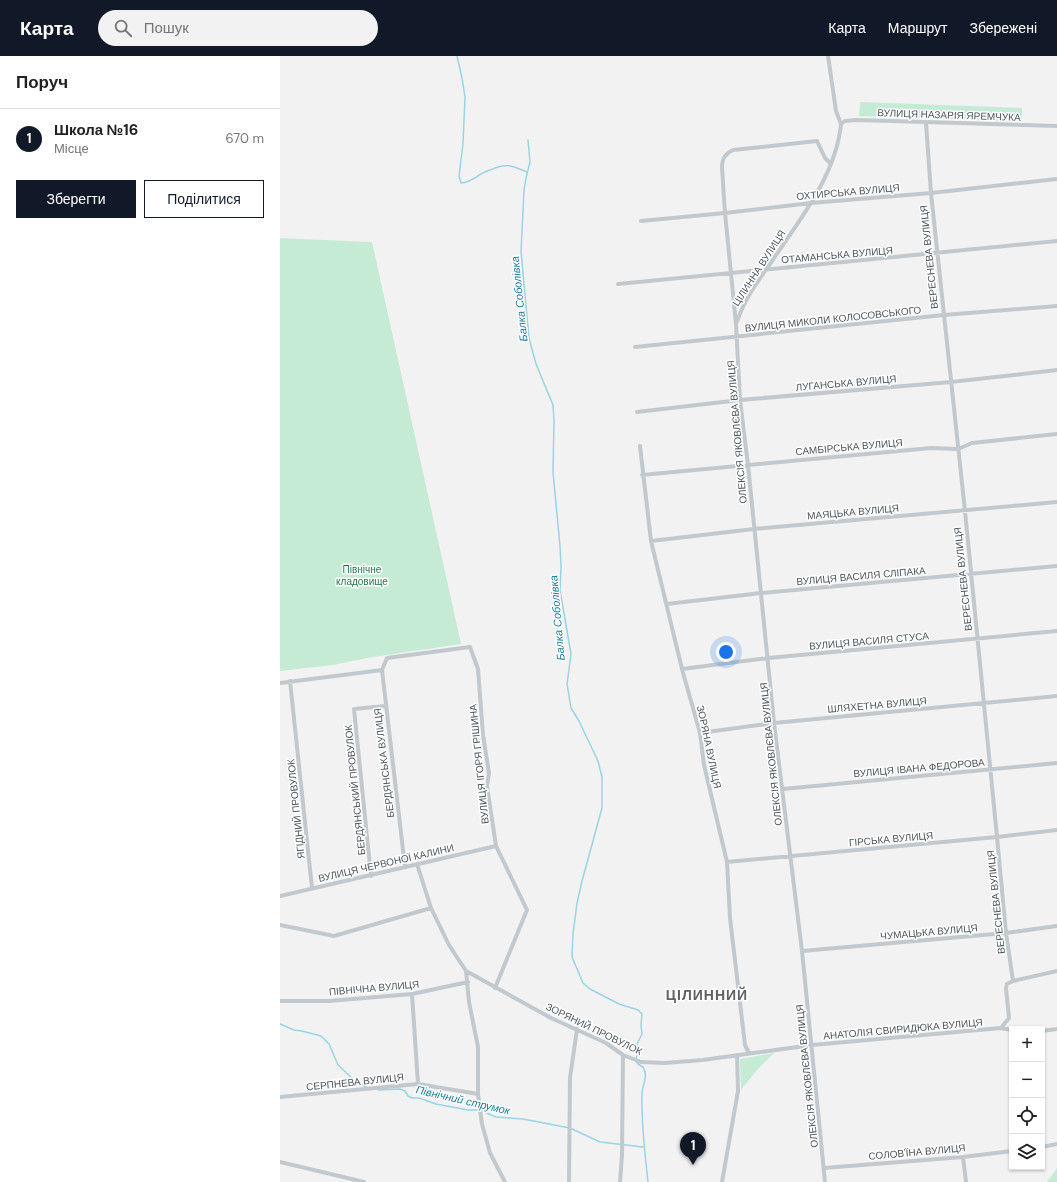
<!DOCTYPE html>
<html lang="uk">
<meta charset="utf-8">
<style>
:root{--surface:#fff;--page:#f2f2f2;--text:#202124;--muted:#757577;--line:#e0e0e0;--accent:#111827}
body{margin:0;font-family:"DM Sans",sans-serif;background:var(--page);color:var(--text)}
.controls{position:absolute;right:12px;bottom:12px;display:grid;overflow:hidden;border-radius:0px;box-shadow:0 1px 3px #0004}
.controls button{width:36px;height:36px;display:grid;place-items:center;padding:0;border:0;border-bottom:1px solid var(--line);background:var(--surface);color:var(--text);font:20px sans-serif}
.you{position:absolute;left:446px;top:596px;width:14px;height:14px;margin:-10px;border:3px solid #fff;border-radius:50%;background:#1a73e8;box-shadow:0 0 0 6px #1a73e833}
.badge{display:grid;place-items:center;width:26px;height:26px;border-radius:50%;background:var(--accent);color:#fff;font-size:13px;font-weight:700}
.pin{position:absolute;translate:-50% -33px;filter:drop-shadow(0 1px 2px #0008)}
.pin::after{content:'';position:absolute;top:21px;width:14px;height:12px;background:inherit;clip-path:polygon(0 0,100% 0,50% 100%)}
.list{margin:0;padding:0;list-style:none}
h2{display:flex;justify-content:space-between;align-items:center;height:52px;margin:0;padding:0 16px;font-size:17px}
h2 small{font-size:13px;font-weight:400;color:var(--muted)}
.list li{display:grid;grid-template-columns:26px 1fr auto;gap:12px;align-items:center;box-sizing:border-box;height:60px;padding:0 16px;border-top:1px solid var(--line)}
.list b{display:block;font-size:15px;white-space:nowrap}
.list p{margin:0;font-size:13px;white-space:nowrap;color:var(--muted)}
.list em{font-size:13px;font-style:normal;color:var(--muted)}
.actions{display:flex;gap:8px;padding:12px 16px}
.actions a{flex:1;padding:9px 0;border:1px solid var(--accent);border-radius:0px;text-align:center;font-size:14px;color:var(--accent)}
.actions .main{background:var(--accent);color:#fff}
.icon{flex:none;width:22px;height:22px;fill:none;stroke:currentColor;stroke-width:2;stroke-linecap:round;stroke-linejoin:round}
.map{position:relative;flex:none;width:777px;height:1126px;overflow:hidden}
header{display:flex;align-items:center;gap:24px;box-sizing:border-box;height:56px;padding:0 20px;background:var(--accent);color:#fff}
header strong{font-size:19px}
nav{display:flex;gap:22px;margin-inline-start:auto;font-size:14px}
.search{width:280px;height:36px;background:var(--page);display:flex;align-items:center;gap:10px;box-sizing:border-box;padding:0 14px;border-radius:22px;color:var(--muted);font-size:15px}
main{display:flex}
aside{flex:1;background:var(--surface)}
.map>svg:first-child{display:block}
</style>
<header>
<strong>Карта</strong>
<div class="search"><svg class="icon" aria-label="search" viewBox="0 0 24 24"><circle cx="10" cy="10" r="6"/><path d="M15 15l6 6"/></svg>Пошук</div>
<nav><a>Карта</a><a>Маршрут</a><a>Збережені</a></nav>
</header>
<main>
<aside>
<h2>Поруч<small></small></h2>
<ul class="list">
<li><span class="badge">1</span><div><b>Школа №16</b><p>Місце</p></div><em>670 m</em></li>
</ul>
<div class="actions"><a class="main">Зберегти</a><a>Поділитися</a></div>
</aside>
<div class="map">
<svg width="777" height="1126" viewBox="0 0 777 1126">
<rect width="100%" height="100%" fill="#f3f2f2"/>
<!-- green -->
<path fill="#c6ebd4" d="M 580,46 L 742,52 L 742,65 L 579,60 Z
M 0,182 L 92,186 L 181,588 L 87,602 L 53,609 L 0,615 Z
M 494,997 L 476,1015 L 461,1034 L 460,1003 Z
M 777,1112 L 777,1126 L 767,1126 Z"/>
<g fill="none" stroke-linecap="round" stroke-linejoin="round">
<!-- stream -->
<path stroke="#98d4e3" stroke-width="1.5" d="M 177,0 L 182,22 L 185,41 L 183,88 L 179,120 L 181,127 C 191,126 194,122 201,118 C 204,116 207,115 210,114 C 225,107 231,109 247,116
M 248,84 L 250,106 L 246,122 L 244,134 L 241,196 L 249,282 L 256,308 L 273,349 L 274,364 L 273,416 L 280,490 L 281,510 L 280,534 L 291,598 L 287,628 L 291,652 L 299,665 L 318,705 L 322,721 L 322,752 L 302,825 L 297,847 L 293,878 L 292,901 L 303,927 L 310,933 L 339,948 L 358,954 L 362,958 L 361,969 L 362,978 L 357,988 L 358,998 L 355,1004 L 358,1008 L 363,1011 C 369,1020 362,1029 362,1038 C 361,1068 365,1097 368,1126
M 0,968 L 14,974 L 22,975 L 41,980 L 49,988 L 58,1009 L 73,1023 L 87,1032
M 98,1034 L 120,1033 L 125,1035 L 128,1040 L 132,1042 L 139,1042 L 156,1048 L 188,1054 L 200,1054 L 216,1061 L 243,1063 L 290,1072 L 320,1086 L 363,1091"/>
<!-- street -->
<path stroke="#c1c9ce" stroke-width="4" d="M 548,0 L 556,55 L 561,68
M 646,67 L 651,137 L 685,455 L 717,781 L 726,877 L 733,925 L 727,928 L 726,932 L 729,962 L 721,972
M 561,68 L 565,65 L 576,64 L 777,70
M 361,165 L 445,157 L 531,147 L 651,137 L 777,123
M 338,228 L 777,185
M 457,266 C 464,244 477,226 490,208 C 518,166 556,120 561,68
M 355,291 L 664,259 L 777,250
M 357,356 L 460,344 L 671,326 L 777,314
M 360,390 L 371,485 L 402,613 L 420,677 L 424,709 L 447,806 L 450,862 L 465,989 L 469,997
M 362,419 L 651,392 L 678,393 L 692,387 L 777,378
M 371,485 L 474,473 L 777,446
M 387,548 L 481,537 L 777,510
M 402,613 L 488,602 L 777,575
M 10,625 L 32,832
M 0,627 L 102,614
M 420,677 L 494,667 L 777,640
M 503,733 L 777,707
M 447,806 L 717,781 L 777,774
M 137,808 L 151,852 L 169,889 L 186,915 L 189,946 L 198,991 L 198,1038 L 202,1068 L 210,1097 L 225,1126
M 125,811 L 102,614 L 107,602 L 190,591 L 198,613 L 203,679 L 209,717 L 207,730 L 216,790 L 247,854 L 215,932
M 91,820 L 74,653 L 105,650
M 0,840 L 216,790
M 0,869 L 54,880 L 151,852
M 522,895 L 726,877 L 777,870
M 186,915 L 271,962 L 326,987 L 343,999 L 361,1006 L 384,1007 L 423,1004 L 532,989 L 721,972 L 732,974
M 733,925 L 777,915
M 132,938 L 138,1028
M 0,945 L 49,945 L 132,938 L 188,926
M 762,975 L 777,973
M 0,1041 L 138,1028 L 198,1038
M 762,1091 L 777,1088
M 683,1101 L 686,1126
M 0,1106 L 84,1126
M 544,1112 L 683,1101 L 732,1095
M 289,1126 L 290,1022 L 297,973
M 340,1126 L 342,1099 L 343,999
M 442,1126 L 458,1035 L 457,999
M 545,1126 L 522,895 L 494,667 L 468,409 L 460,344 L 456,268 L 445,157 L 442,111 C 442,103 446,97 453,94 L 537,85 L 545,102 L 551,108"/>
</g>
<g text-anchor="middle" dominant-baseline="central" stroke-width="3" stroke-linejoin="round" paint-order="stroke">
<!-- street labels -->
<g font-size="10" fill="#4b555d" stroke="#fff">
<text transform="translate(669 59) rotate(2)">ВУЛИЦЯ НАЗАРІЯ ЯРЕМЧУКА</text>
<text transform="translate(568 136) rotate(-5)">ОХТИРСЬКА ВУЛИЦЯ</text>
<text transform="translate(557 199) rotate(-5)">ОТАМАНСЬКА ВУЛИЦЯ</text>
<text transform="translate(649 201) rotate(-96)">ВЕРЕСНЕВА ВУЛИЦЯ</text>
<text transform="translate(479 212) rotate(-57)">ЦІЛИННА ВУЛИЦЯ</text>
<text transform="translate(553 263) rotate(-6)">ВУЛИЦЯ МИКОЛИ КОЛОСОВСЬКОГО</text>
<text transform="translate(566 327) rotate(-5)">ЛУГАНСЬКА ВУЛИЦЯ</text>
<text transform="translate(457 376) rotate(-95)">ОЛЕКСІЯ ЯКОВЛЄВА ВУЛИЦЯ</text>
<text transform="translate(569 391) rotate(-5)">САМБІРСЬКА ВУЛИЦЯ</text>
<text transform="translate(573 456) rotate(-5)">МАЯЦЬКА ВУЛИЦЯ</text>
<text transform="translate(581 520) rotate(-5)">ВУЛИЦЯ ВАСИЛЯ СЛІПАКА</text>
<text transform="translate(683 523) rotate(-96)">ВЕРЕСНЕВА ВУЛИЦЯ</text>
<text transform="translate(589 585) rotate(-5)">ВУЛИЦЯ ВАСИЛЯ СТУСА</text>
<text transform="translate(597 649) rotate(-5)">ШЛЯХЕТНА ВУЛИЦЯ</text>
<text transform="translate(429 691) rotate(78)">ЗОРЯНА ВУЛИЦЯ</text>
<text transform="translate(491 698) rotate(-96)">ОЛЕКСІЯ ЯКОВЛЄВА ВУЛИЦЯ</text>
<text transform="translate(104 707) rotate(-97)">БЕРДЯНСЬКА ВУЛИЦЯ</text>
<text transform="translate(199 708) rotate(-96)">ВУЛИЦЯ ІГОРЯ ГРІШИНА</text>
<text transform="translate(639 712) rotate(-5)">ВУЛИЦЯ ІВАНА ФЕДОРОВА</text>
<text transform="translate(75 734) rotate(-96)">БЕРДЯНСЬКИЙ ПРОВУЛОК</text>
<text transform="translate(16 753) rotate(-96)">ЯГІДНИЙ ПРОВУЛОК</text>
<text transform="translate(611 783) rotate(-5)">ГІРСЬКА ВУЛИЦЯ</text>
<text transform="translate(106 807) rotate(-13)">ВУЛИЦЯ ЧЕРВОНОЇ КАЛИНИ</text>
<text transform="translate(716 846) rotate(-96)">ВЕРЕСНЕВА ВУЛИЦЯ</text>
<text transform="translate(649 876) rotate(-5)">ЧУМАЦЬКА ВУЛИЦЯ</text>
<text transform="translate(94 932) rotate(-5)">ПІВНІЧНА ВУЛИЦЯ</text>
<text transform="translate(314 973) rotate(26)">ЗОРЯНИЙ ПРОВУЛОК</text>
<text transform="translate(623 973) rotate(-5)">АНАТОЛІЯ СВИРИДЮКА ВУЛИЦЯ</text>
<text transform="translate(527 1020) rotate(-96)">ОЛЕКСІЯ ЯКОВЛЄВА ВУЛИЦЯ</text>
<text transform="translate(75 1026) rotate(-6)">СЕРПНЕВА ВУЛИЦЯ</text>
<text transform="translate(637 1096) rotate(-5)">СОЛОВ'ЇНА ВУЛИЦЯ</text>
</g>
<!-- park labels -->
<g font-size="10" fill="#22784c" stroke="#fff">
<text x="82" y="513">Північне<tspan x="82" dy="12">кладовище</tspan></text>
</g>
<!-- water labels -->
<g font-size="11" font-style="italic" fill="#1b7e98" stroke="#fff">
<text transform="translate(239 243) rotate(-96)">Балка Соболівка</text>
<text transform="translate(277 562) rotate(-95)">Балка Соболівка</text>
<text transform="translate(183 1044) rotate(13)">Північний струмок</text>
</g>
<!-- district labels -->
<g font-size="14" font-weight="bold" letter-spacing="1" fill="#5e6265" stroke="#fff">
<text x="427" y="939">ЦІЛИННИЙ</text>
</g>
</g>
</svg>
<div class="controls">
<button>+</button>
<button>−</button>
<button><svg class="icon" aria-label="locate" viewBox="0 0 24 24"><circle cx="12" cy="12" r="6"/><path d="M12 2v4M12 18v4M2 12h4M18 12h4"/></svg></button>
<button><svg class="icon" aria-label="layers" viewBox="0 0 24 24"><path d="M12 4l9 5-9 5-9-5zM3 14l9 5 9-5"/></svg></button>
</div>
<div class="you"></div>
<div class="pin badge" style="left:413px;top:1109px">1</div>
</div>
</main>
